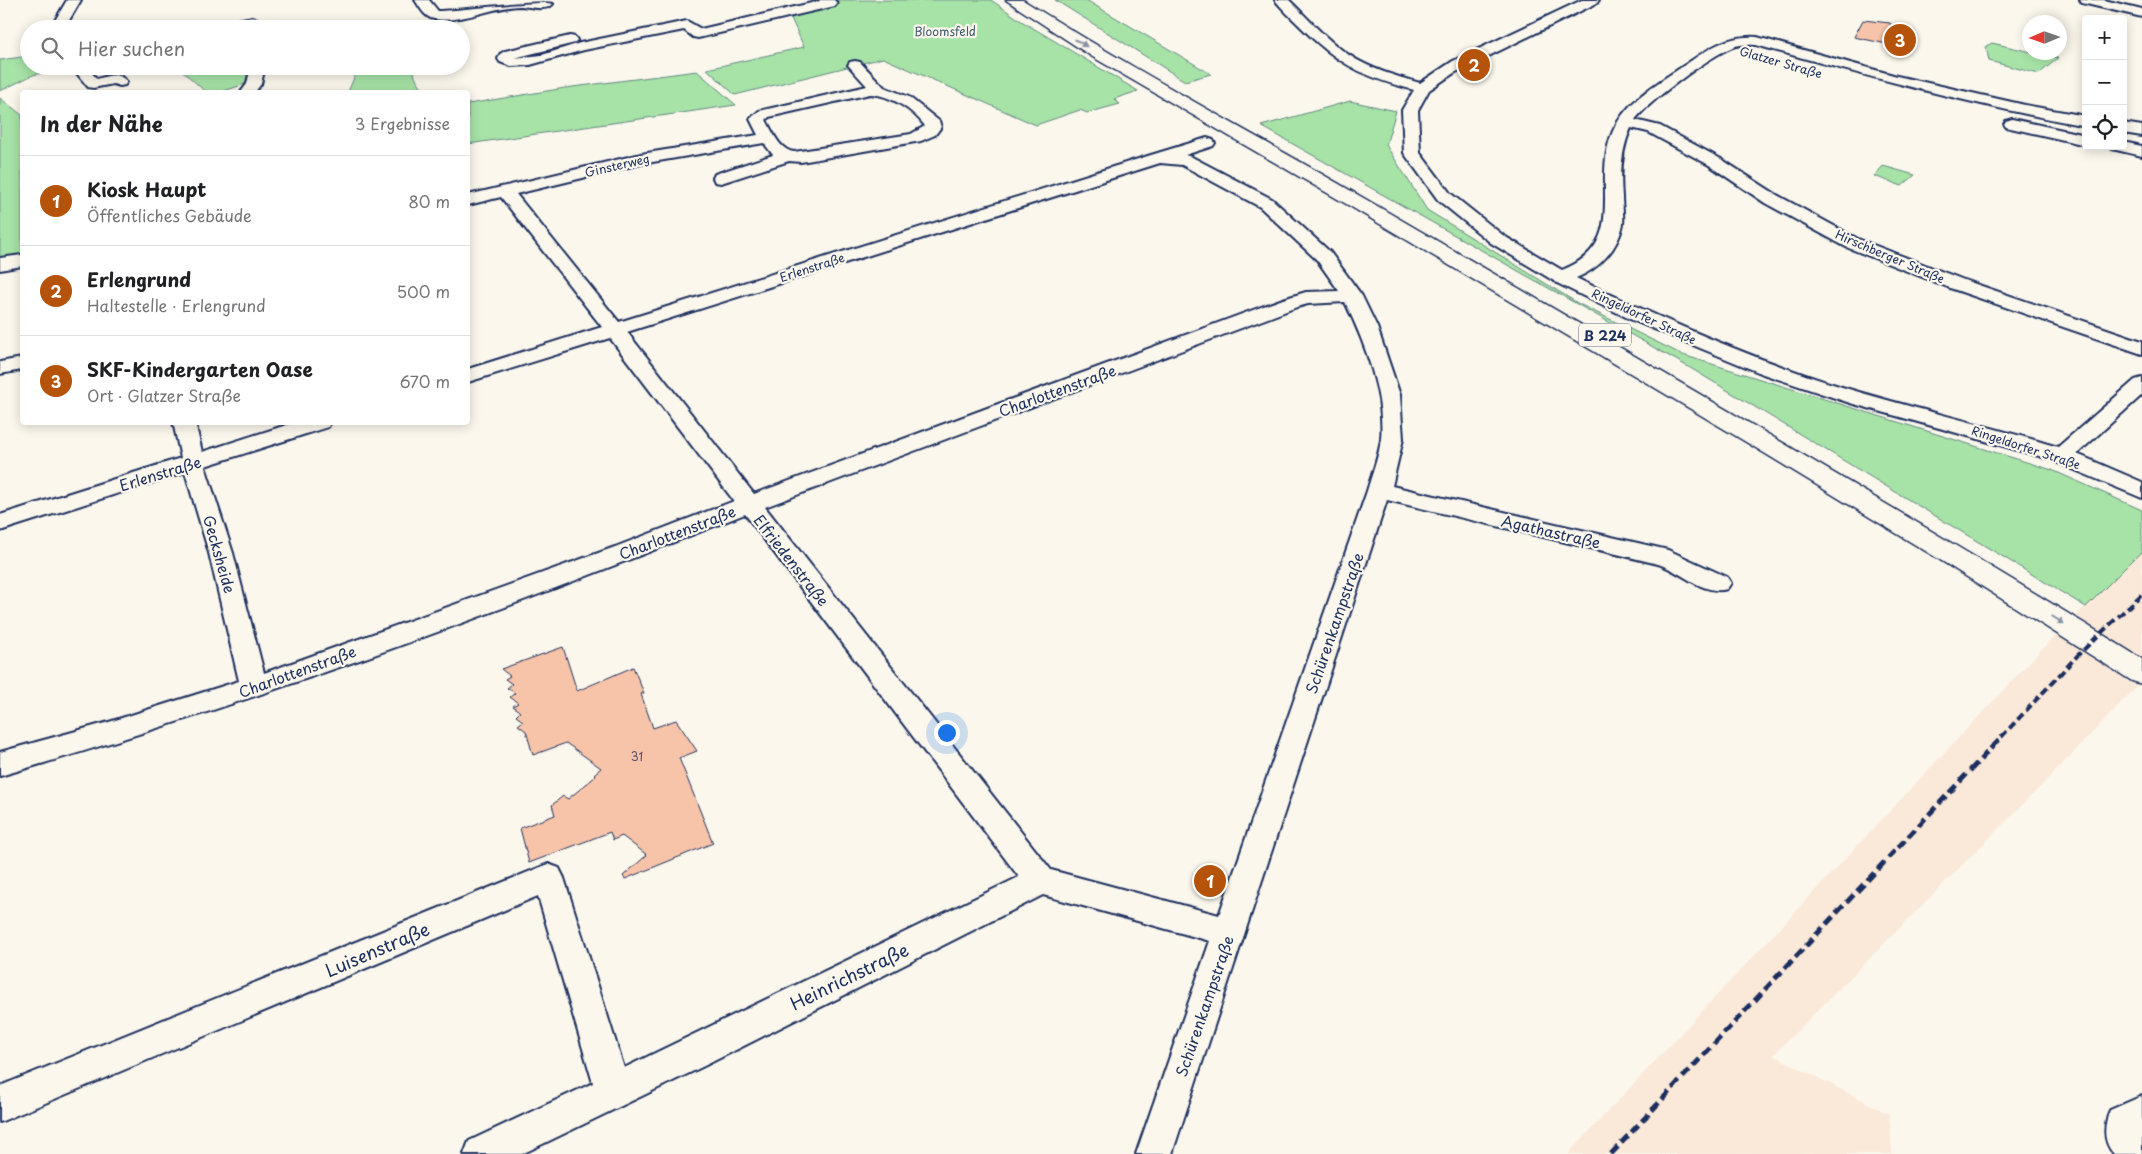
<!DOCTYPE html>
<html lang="de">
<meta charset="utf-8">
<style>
:root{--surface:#fff;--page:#f2f2f2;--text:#202124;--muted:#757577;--line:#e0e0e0;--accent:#b45309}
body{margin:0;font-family:"Playpen Sans",sans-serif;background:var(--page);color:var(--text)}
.controls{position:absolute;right:15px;top:15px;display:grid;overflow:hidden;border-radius:5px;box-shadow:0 2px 12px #0003}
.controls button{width:45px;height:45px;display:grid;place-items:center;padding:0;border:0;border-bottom:1px solid var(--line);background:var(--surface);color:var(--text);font:25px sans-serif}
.compass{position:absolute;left:2022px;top:15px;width:45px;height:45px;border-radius:50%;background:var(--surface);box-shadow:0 2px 12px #0003;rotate:268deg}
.you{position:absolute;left:946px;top:732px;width:18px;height:18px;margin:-12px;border:4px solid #fff;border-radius:50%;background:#1a73e8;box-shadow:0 0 0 8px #1a73e833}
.badge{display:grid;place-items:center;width:32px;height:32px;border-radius:50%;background:var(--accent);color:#fff;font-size:16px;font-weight:700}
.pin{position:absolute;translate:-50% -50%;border:2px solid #fff;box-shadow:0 1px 5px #0006}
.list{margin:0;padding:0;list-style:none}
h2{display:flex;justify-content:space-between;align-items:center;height:65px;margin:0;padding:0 20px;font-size:21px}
h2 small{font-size:16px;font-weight:400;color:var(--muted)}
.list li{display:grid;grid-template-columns:32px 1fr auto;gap:15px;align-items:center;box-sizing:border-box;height:90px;padding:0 20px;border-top:1px solid var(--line)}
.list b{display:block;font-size:19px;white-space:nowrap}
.list p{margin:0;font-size:16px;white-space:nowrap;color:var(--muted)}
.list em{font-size:16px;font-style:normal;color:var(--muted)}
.icon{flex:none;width:28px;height:28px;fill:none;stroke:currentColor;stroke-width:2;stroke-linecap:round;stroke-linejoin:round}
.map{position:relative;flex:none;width:2142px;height:1154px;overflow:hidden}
.search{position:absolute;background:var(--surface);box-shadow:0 2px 12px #0003;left:20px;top:20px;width:450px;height:55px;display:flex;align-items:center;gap:12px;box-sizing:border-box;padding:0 18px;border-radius:28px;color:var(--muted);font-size:19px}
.panel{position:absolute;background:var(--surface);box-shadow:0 2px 12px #0003;left:20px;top:90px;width:450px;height:335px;border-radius:5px}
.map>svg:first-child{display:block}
</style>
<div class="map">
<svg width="2142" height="1154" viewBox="0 0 2142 1154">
<rect width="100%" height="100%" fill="#fbf7ec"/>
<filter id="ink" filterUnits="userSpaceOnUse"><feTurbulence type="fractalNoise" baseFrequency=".02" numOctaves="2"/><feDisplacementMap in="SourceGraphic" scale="10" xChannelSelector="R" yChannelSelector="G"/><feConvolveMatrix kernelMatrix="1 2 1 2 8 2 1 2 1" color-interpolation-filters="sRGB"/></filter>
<g filter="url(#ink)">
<!-- built -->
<path fill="#fae8d8" d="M 2142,551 L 2142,681 L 2043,784 L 1773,1055 L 1889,1114 L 1892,1154 L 1568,1154 L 2043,648 Z"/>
<!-- green -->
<path fill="#a7e2a7" stroke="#618882" d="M 834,0 L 991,0 L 1023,22 L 1138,91 L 1114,99 L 1120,104 L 1087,113 L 1080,110 L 1036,125 L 883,58 L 735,95 L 707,69 L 804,47 L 790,16 L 840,4 Z
M 1055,0 L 1086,0 L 1211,74 L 1185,81 Z
M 1992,43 L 2058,58 L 2039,74 L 1989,61 L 1986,46 Z
M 29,56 L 29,66 L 51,66 L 54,70 L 33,75 L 0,91 L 0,60 Z
M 188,66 L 249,66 L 245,84 L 221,92 L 206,92 L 179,68 Z
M 359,66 L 413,66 L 415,77 L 425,92 L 348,92 Z
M 697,71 L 736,105 L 468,144 L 468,104 L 565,88 Z
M 0,98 L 22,115 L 22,255 L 0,258 Z
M 1350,101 L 1396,111 L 1386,145 L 1427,210 L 1579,304 L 1683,355 L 2052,470 L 2142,510 L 2142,551 L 2086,607 L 1692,369 L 1261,126 Z
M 1883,166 L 1915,175 L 1902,186 L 1874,176 Z"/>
<!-- building -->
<path fill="#f8c4a9" stroke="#1b2f5e" d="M 1863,20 L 1890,23 L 1891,25 L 1896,26 L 1900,36 L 1892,45 L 1854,37 Z
M 563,647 L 577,691 L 633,667 L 644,693 L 641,694 L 653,728 L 676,720 L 697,751 L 679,758 L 713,843 L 625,879 L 623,876 L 647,855 L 622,836 L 613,840 L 610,832 L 529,863 L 520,828 L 555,815 L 552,805 L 563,796 L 568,799 L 596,776 L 594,774 L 601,768 L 566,743 L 533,755 L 526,731 L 518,725 L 523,721 L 516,716 L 520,712 L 513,706 L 518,703 L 510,697 L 515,693 L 507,688 L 512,684 L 505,679 L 510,676 L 501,669 Z"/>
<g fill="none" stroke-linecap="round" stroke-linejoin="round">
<defs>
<path id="street" d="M 67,0 L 81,0 L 64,29 L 50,29 Z
M 415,0 L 429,0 L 438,11 C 458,11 541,0 553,4 C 546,12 529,6 519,6 C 491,7 462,23 434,19 C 424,17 420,7 415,0 Z
M 819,0 L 834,0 L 837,3 L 835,6 L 698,38 L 693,37 L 684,30 L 584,50 L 530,65 L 511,66 L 500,62 L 498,59 L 500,54 L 505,51 L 570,36 L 575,37 L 577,40 L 575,43 L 514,58 L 542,55 L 580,43 L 687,21 L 701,29 L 820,1 Z
M 1275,0 L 1289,0 C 1309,19 1326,40 1349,55 C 1370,69 1395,76 1420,83 L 1453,61 L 1582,0 L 1599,0 L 1597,3 L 1454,73 L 1429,90 L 1418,110 L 1420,153 L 1450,193 L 1504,236 L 1562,270 C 1631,243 1590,183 1613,131 C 1627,100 1658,83 1685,65 C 1708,49 1727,35 1757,37 L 1897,76 L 2025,105 L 2086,116 L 2086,126 C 1974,105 1866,76 1756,45 C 1748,45 1740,44 1733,47 C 1710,56 1650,100 1635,120 L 1660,126 L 1721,159 L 1777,195 L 1858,239 L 1964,280 L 2142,341 L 2142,354 L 1950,288 L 1846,247 L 1765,203 L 1709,165 L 1648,132 L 1631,128 C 1621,150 1620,173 1622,197 C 1622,206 1624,215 1623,224 C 1618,249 1599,269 1576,278 C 1663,320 1750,358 1842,387 C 1914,409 1987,425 2058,447 L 2135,380 L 2142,378 L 2142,395 L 2077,454 L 2142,482 L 2142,498 L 2046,458 L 1850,403 L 1763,374 L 1632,320 L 1559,284 L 1491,243 L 1438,200 L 1404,153 L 1402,110 L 1414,90 C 1363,77 1336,63 1299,25 C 1291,17 1282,9 1275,0 Z
M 2080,0 L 2104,0 L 2142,9 L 2142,17 L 2082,3 Z
M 253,17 L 260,21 L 258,24 L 233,29 L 203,29 L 210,25 Z
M 855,61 L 860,62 L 884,87 L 909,97 L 939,121 L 941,127 L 935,135 L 921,141 L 801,162 L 789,161 L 721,183 L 715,182 L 713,178 L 715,174 L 773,155 L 764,143 L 641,164 L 516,194 L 619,322 L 1151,155 L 1207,138 L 1213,140 L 1215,143 L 1213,146 L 1185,155 L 1192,157 L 1272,199 L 1330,252 L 1362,296 L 1377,327 L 1400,395 L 1403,439 L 1392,486 L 1668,550 L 1727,577 L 1731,583 L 1727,589 C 1703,596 1680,570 1658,564 C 1568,542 1477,522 1387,500 L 1172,1154 L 1136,1154 L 1210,941 L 1043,895 L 704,1066 L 522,1154 L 464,1154 L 469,1141 L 593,1083 L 538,896 L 0,1122 L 0,1086 L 548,864 L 559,868 L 564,878 L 624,1068 L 1019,877 L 745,514 C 500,612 253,703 0,776 L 0,752 L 109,722 L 239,681 L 209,553 L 185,472 L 0,531 L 0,515 L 181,458 L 173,422 L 195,422 L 202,452 L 296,422 L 331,422 L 328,427 L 205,466 L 233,553 L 264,673 L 615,547 L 734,501 L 610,338 L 468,382 L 468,369 L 602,327 L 501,197 L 468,205 L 468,195 L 641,154 L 758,135 L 750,119 L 759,111 L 867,86 L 848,65 L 850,62 ZM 870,94 C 891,95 913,110 925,126 L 911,134 L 794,152 C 779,150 773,132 766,120 L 769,117 ZM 1160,163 L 1182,165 L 1260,207 L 1317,260 L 1339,291 L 1306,292 L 1283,299 L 754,494 L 627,332 ZM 1345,302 C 1364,341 1385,395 1381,439 C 1379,456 1372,474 1367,491 L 1219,915 L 1051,870 L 765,507 L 1297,307 L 1308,304 Z
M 71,66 L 86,66 L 97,79 C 108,76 119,71 127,82 L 125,85 L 120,86 L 113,84 L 93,88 L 88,87 Z
M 251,66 L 265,66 L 261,84 L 255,92 L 241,92 L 247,84 Z
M 2012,119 L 2086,135 L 2086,145 L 2006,127 L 2004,124 L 2006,121 Z
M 2123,123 L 2142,126 L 2142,136 L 2123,133 Z
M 2123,142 L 2142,146 L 2142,156 L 2112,149 L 2110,146 L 2123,146 Z
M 22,255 L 22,266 L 0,270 L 0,258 Z
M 22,358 L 22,370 L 0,374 L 0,362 Z
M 2142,1096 L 2142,1154 L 2114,1154 C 2102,1141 2104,1125 2110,1110 Z"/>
<path id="highway" d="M 1006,0 L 1023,0 C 1135,71 1252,133 1367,200 C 1626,351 1886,501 2142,659 L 2142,684 L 2132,681 L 1937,558 L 1741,439 L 1348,205 L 1091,56 Z"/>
</defs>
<!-- street casing -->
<use href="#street" stroke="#1b2f5e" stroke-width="4"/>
<!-- highway casing -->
<use href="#highway" stroke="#1b2f5e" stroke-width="3"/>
<!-- street -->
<use href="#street" fill="#fbf7ec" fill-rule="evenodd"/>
<!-- highway -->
<use href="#highway" fill="#fbf7ec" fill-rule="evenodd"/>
<!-- rail-far1 -->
<path stroke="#1b2f5e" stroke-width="4" stroke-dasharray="8 4" stroke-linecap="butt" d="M 1993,746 L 2078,655 L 2142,594"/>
<!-- rail -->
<path stroke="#1b2f5e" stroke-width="5" stroke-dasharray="10 5" stroke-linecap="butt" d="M 1611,1154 L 1994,745"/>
</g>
<!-- one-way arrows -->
<defs><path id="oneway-solid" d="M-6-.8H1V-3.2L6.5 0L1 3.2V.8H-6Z" transform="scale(1.25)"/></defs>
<g fill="#8b93a5">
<use href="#oneway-solid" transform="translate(1081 43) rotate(31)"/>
<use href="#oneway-solid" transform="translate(2058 620) rotate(32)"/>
</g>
</g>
<g text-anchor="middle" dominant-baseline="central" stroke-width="4.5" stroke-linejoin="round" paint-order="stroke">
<!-- far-park labels -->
<g font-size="12" fill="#3e5c70" stroke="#fbf7ec">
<text x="945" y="31">Bloomsfeld</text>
</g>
<!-- far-street labels -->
<g font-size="12" fill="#1b2f5e" stroke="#fbf7ec">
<text transform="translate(1781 62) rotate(16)">Glatzer Straße</text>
<text transform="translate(617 165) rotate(-13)">Ginsterweg</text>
<text transform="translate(1890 256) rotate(23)">Hirschberger Straße</text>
<text transform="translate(812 267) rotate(-18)">Erlenstraße</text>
<text transform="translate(1644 316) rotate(25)">Ringeldorfer Straße</text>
<text transform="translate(2026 447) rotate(18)">Ringeldorfer Straße</text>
</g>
<!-- number labels -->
<g font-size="12" fill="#525471">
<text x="637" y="756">31</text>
</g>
<!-- shield labels -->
<rect fill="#fbf7ec" stroke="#5e6b89" stroke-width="1" x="1579" y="323.5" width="52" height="23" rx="4"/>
<g font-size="14" font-weight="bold" fill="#1b2f5e">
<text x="1605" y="335">B 224</text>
</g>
<!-- street labels -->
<g font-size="15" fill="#1b2f5e" stroke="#fbf7ec">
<text transform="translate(1057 390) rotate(-20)">Charlottenstraße</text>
<text transform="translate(160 473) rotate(-17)">Erlenstraße</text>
<text transform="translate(1551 531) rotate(13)">Agathastraße</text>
<text transform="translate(677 532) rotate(-21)">Charlottenstraße</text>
<text transform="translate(220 554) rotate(74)">Gecksheide</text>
<text transform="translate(792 560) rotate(52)">Elfriedenstraße</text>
<text transform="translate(1334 623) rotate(-71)">Schürenkampstraße</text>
<text transform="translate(297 671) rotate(-20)">Charlottenstraße</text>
<text transform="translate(1204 1006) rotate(-71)">Schürenkampstraße</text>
</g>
<!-- near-street labels -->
<g font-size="18" fill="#1b2f5e" stroke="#fbf7ec">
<text transform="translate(377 949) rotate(-23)">Luisenstraße</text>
<text transform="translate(849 976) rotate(-26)">Heinrichstraße</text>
</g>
</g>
</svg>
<div class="controls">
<button>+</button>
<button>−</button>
<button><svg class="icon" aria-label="locate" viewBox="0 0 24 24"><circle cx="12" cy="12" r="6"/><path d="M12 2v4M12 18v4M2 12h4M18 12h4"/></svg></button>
</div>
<svg class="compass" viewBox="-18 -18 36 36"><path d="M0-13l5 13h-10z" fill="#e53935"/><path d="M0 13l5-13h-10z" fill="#757577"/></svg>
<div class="you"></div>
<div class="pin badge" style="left:1210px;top:881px">1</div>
<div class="pin badge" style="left:1474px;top:65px">2</div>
<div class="pin badge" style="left:1900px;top:40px">3</div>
<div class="search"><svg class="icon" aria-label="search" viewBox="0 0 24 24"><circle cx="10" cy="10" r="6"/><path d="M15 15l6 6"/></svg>Hier suchen</div>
<section class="panel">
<h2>In der Nähe<small>3 Ergebnisse</small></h2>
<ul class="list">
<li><span class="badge">1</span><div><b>Kiosk Haupt</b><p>Öffentliches Gebäude</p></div><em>80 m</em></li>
<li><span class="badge">2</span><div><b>Erlengrund</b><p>Haltestelle · Erlengrund</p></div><em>500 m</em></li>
<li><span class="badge">3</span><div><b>SKF-Kindergarten Oase</b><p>Ort · Glatzer Straße</p></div><em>670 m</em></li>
</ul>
</section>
</div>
